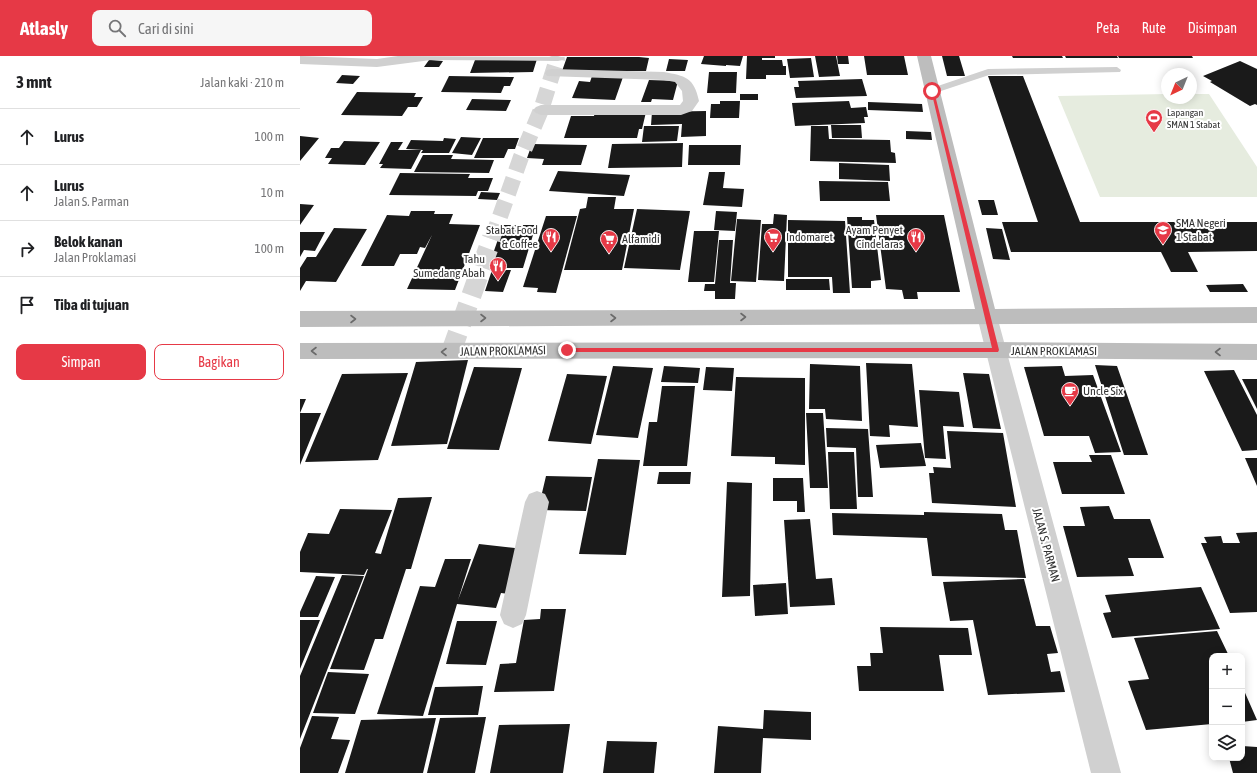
<!DOCTYPE html>
<html lang="id">
<meta charset="utf-8">
<style>
:root{--surface:#fff;--page:#f6f6f6;--text:#202124;--muted:#757577;--line:#e0e0e0;--accent:#e63946}
body{margin:0;font-family:"Asap Condensed",sans-serif;background:var(--page);color:var(--text)}
.controls{position:absolute;right:12px;bottom:12px;display:grid;overflow:hidden;border-radius:8px;box-shadow:0 2px 10px #0003}
.controls button{width:36px;height:36px;display:grid;place-items:center;padding:0;border:0;border-bottom:1px solid var(--line);background:var(--surface);color:var(--text);font:20px sans-serif}
.compass{position:absolute;left:861px;top:12px;width:36px;height:36px;border-radius:50%;background:var(--surface);box-shadow:0 2px 10px #0003;rotate:223deg}
.stop{position:absolute;width:12px;height:12px;margin:-9px;border:3px solid #e63946;border-radius:50%;background:#fff}
.stop.end{background:#e63946;border-color:#fff;box-shadow:0 1px 4px #0008}
.list{margin:0;padding:0;list-style:none}
h2{display:flex;justify-content:space-between;align-items:center;height:52px;margin:0;padding:0 16px;font-size:17px}
h2 small{font-size:13px;font-weight:400;color:var(--muted)}
.list li{display:grid;grid-template-columns:26px 1fr auto;gap:12px;align-items:center;box-sizing:border-box;height:56px;padding:0 16px;border-top:1px solid var(--line)}
.list b{display:block;font-size:15px;white-space:nowrap}
.list p{margin:0;font-size:13px;white-space:nowrap;color:var(--muted)}
.list em{font-size:13px;font-style:normal;color:var(--muted)}
.actions{display:flex;gap:8px;padding:12px 16px}
.actions a{flex:1;padding:9px 0;border:1px solid var(--accent);border-radius:8px;text-align:center;font-size:14px;color:var(--accent)}
.actions .main{background:var(--accent);color:#fff}
.icon{flex:none;width:22px;height:22px;fill:none;stroke:currentColor;stroke-width:2;stroke-linecap:round;stroke-linejoin:round}
.map{position:relative;flex:none;width:957px;height:717px;overflow:hidden}
header{display:flex;align-items:center;gap:24px;box-sizing:border-box;height:56px;padding:0 20px;background:var(--accent);color:#fff}
header strong{font-size:19px}
nav{display:flex;gap:22px;margin-inline-start:auto;font-size:14px}
.search{width:280px;height:36px;background:var(--page);display:flex;align-items:center;gap:10px;box-sizing:border-box;padding:0 14px;border-radius:8px;color:var(--muted);font-size:15px}
main{display:flex}
aside{flex:1;background:var(--surface)}
.map>svg:first-child{display:block}
</style>
<header>
<strong>Atlasly</strong>
<div class="search"><svg class="icon" aria-label="search" viewBox="0 0 24 24"><circle cx="10" cy="10" r="6"/><path d="M15 15l6 6"/></svg>Cari di sini</div>
<nav><a>Peta</a><a>Rute</a><a>Disimpan</a></nav>
</header>
<main>
<aside>
<h2>3 mnt<small>Jalan kaki · 210 m</small></h2>
<ul class="list">
<li><svg class="icon" aria-label="ahead" viewBox="0 0 24 24"><path d="M12 20V5M6 11l6-6 6 6"/></svg><div><b>Lurus</b></div><em>100 m</em></li>
<li><svg class="icon" aria-label="ahead" viewBox="0 0 24 24"><path d="M12 20V5M6 11l6-6 6 6"/></svg><div><b>Lurus</b><p>Jalan S. Parman</p></div><em>10 m</em></li>
<li><svg class="icon" aria-label="right" viewBox="0 0 24 24"><path d="M7 20v-9h11M14 6l5 5-5 5"/></svg><div><b>Belok kanan</b><p>Jalan Proklamasi</p></div><em>100 m</em></li>
<li><svg class="icon" aria-label="arrive" viewBox="0 0 24 24"><path d="M6 21V4h12l-3 4 3 4H6"/></svg><div><b>Tiba di tujuan</b></div></li>
</ul>
<div class="actions"><a class="main">Simpan</a><a>Bagikan</a></div>
</aside>
<div class="map">
<svg width="957" height="717" viewBox="0 0 957 717">
<rect width="100%" height="100%" fill="#fff"/>
<!-- green -->
<path fill="#e6ecdf" d="M 867,38 L 867,42 L 891,42 L 891,38 L 909,38 L 957,111 L 957,141 L 800,141 L 758,40 Z"/>
<!-- building -->
<path fill="#1a1a1a" d="M 404,0 L 443,0 L 440,10 L 426,9 L 426,10 L 401,8 Z
M 447,0 L 475,0 L 475,2 L 462,2 L 462,4 L 482,4 L 483,10 L 486,10 L 486,19 L 466,19 L 466,23 L 446,23 Z
M 515,0 L 536,0 L 540,20 L 519,21 Z
M 537,0 L 548,0 L 549,8 L 538,8 Z
M 564,0 L 604,0 L 608,19 L 567,19 Z
M 642,0 L 659,0 L 665,20 L 647,20 Z
M 712,0 L 762,0 L 763,2 L 713,2 Z
M 765,0 L 817,0 L 818,2 L 766,2 Z
M 818,0 L 892,0 L 893,2 L 819,2 Z
M 267,1 L 339,1 L 349,2 L 346,15 L 262,15 Z
M 511,2 L 514,21 L 490,22 L 487,3 Z
M 237,3 L 233,16 L 170,17 L 175,4 Z
M 369,3 L 388,4 L 385,15 L 366,15 Z
M 129,4 L 143,5 L 139,11 L 124,11 Z
M 940,5 L 957,13 L 957,49 L 955,48 L 950,50 L 910,26 L 912,25 L 903,20 Z
M 409,16 L 437,16 L 436,37 L 407,37 Z
M 42,19 L 60,20 L 53,28 L 36,27 Z
M 149,20 L 214,21 L 210,30 L 204,30 L 201,37 L 141,36 Z
M 292,20 L 323,21 L 315,44 L 272,42 L 279,25 L 290,26 Z
M 688,20 L 723,20 L 780,166 L 957,166 L 957,195 L 888,196 L 898,216 L 871,216 L 861,196 L 711,196 L 702,166 L 738,166 Z
M 562,23 L 567,40 L 496,42 L 494,31 L 499,31 L 498,25 Z
M 349,24 L 378,25 L 373,44 L 352,43 L 351,46 L 341,46 Z
M 57,36 L 116,37 L 114,41 L 123,41 L 117,51 L 108,51 L 102,60 L 41,59 Z
M 440,38 L 458,38 L 458,44 L 440,44 Z
M 172,43 L 211,44 L 206,55 L 166,54 Z
M 420,45 L 440,45 L 439,62 L 410,62 L 411,48 L 420,48 Z
M 549,45 L 551,52 L 566,51 L 568,61 L 564,61 L 565,67 L 495,70 L 492,47 Z
M 568,46 L 622,48 L 623,56 L 568,54 Z
M 406,55 L 406,80 L 381,81 L 382,68 L 351,69 L 352,56 Z
M 295,56 L 346,56 L 342,73 L 339,73 L 337,82 L 264,82 L 271,60 L 294,60 Z
M 531,69 L 561,69 L 562,82 L 532,82 Z
M 344,70 L 379,70 L 377,85 L 342,86 Z
M 511,70 L 528,70 L 529,83 L 590,84 L 591,96 L 595,97 L 596,107 L 510,105 Z
M 606,75 L 631,76 L 632,84 L 606,83 Z
M 0,80 L 19,82 L 0,105 Z
M 161,81 L 181,82 L 172,99 L 152,97 Z
M 144,82 L 156,83 L 149,97 L 121,97 L 123,94 L 106,93 L 111,84 L 143,85 Z
M 183,82 L 219,82 L 215,93 L 208,93 L 204,102 L 174,102 Z
M 44,85 L 80,86 L 65,109 L 28,108 L 32,102 L 25,102 L 31,92 L 39,92 Z
M 91,86 L 103,86 L 98,94 L 121,94 L 111,113 L 80,112 L 83,108 L 79,108 Z
M 383,87 L 382,111 L 308,112 L 312,88 Z
M 232,88 L 287,89 L 281,109 L 242,109 L 244,103 L 227,102 Z
M 389,89 L 441,89 L 440,109 L 388,109 Z
M 123,99 L 153,99 L 151,103 L 194,104 L 189,117 L 114,116 Z
M 539,107 L 589,109 L 590,125 L 539,123 Z
M 258,115 L 330,119 L 324,140 L 249,135 Z
M 409,116 L 425,116 L 423,132 L 444,133 L 442,151 L 403,149 Z
M 100,117 L 170,118 L 168,122 L 193,122 L 188,135 L 178,135 L 176,140 L 89,139 Z
M 519,125 L 588,126 L 590,145 L 520,145 Z
M 181,136 L 200,137 L 197,144 L 178,143 Z
M 288,141 L 316,141 L 314,153 L 334,153 L 322,214 L 264,214 L 280,153 L 286,152 Z
M 678,144 L 694,144 L 698,159 L 682,159 Z
M 0,148 L 14,149 L 0,169 Z
M 337,153 L 390,155 L 380,214 L 324,212 Z
M 111,155 L 135,155 L 134,158 L 153,158 L 149,168 L 180,169 L 155,234 L 107,233 L 132,179 L 125,192 L 120,191 L 117,198 L 100,198 L 94,210 L 61,210 L 87,159 L 109,160 Z
M 416,155 L 437,156 L 435,175 L 414,174 Z
M 474,158 L 487,159 L 484,225 L 458,224 L 462,168 L 473,168 Z
M 576,159 L 644,159 L 660,236 L 617,236 L 618,243 L 604,243 L 602,234 L 586,233 Z
M 246,160 L 277,160 L 256,237 L 237,236 L 238,232 L 223,231 Z
M 547,161 L 562,161 L 562,164 L 574,164 L 581,224 L 571,225 L 571,232 L 552,232 Z
M 437,163 L 461,164 L 456,226 L 431,225 Z
M 488,164 L 545,165 L 550,237 L 533,237 L 532,221 L 488,221 Z
M 203,169 L 236,169 L 223,212 L 188,212 Z
M 34,172 L 67,173 L 36,226 L 6,225 L 0,235 L 0,212 L 7,201 L 16,201 Z
M 686,172 L 702,173 L 710,204 L 693,203 Z
M 394,175 L 419,175 L 414,226 L 388,226 Z
M 0,176 L 25,176 L 15,195 L 4,194 L 0,201 Z
M 419,184 L 433,184 L 430,227 L 436,227 L 435,243 L 415,243 L 415,235 L 404,235 L 405,228 L 415,228 Z
M 192,214 L 211,214 L 203,236 L 185,235 Z
M 486,223 L 529,223 L 530,234 L 486,234 Z
M 943,228 L 948,236 L 910,236 L 906,229 Z
M 168,304 L 147,388 L 91,390 L 116,306 Z
M 566,307 L 612,308 L 618,371 L 589,369 L 590,381 L 570,380 Z
M 510,308 L 560,310 L 562,365 L 526,363 L 525,353 L 509,353 Z
M 795,309 L 817,310 L 848,399 L 824,399 Z
M 313,310 L 353,312 L 338,382 L 296,379 Z
M 364,310 L 400,312 L 398,327 L 361,326 Z
M 762,310 L 765,320 L 793,319 L 821,396 L 795,397 L 789,380 L 744,380 L 724,311 Z
M 174,311 L 222,312 L 199,394 L 147,393 Z
M 406,311 L 434,312 L 432,335 L 403,334 Z
M 934,314 L 957,359 L 957,394 L 942,395 L 904,315 Z
M 108,317 L 78,404 L 5,406 L 42,318 Z
M 663,317 L 689,318 L 701,373 L 673,372 Z
M 267,318 L 307,320 L 291,388 L 248,385 Z
M 436,321 L 505,322 L 505,409 L 475,408 L 475,401 L 431,400 Z
M 942,323 L 957,323 L 957,353 Z
M 362,330 L 395,330 L 387,410 L 343,410 L 349,366 L 357,366 Z
M 619,334 L 659,336 L 664,371 L 643,370 L 646,403 L 625,402 Z
M 0,343 L 6,343 L 0,357 L 21,357 L 0,409 Z
M 506,357 L 523,357 L 528,432 L 510,432 Z
M 526,372 L 568,373 L 573,441 L 558,441 L 556,392 L 527,391 Z
M 647,375 L 703,377 L 716,451 L 632,447 L 629,417 L 634,417 L 633,411 L 651,412 Z
M 621,387 L 626,410 L 580,412 L 576,389 Z
M 528,396 L 554,396 L 557,453 L 530,453 Z
M 789,399 L 811,399 L 825,438 L 762,438 L 753,406 L 792,406 Z
M 945,402 L 957,402 L 957,430 Z
M 298,403 L 340,404 L 326,499 L 279,498 Z
M 359,416 L 391,416 L 390,428 L 357,428 Z
M 246,420 L 292,421 L 286,455 L 238,454 Z
M 473,422 L 503,422 L 505,456 L 497,456 L 497,445 L 473,445 Z
M 427,426 L 452,427 L 450,540 L 422,541 Z
M 132,441 L 111,513 L 106,513 L 83,583 L 75,583 L 64,614 L 30,613 L 68,513 L 67,513 L 64,519 L 0,516 L 0,496 L 8,477 L 29,478 L 40,453 L 92,454 L 75,497 L 81,498 L 98,442 Z
M 809,450 L 814,463 L 850,463 L 864,502 L 828,502 L 834,520 L 777,521 L 763,470 L 785,470 L 780,451 Z
M 624,456 L 702,458 L 705,474 L 717,474 L 726,522 L 632,520 L 627,482 L 533,479 L 532,457 L 624,459 Z
M 510,463 L 516,523 L 532,522 L 535,549 L 490,551 L 484,464 Z
M 957,476 L 957,556 L 930,557 L 901,487 L 907,487 L 904,481 L 921,480 L 923,487 L 940,487 L 936,477 Z
M 179,488 L 224,493 L 209,538 L 201,537 L 196,552 L 157,548 L 123,660 L 77,658 L 120,530 L 135,531 L 145,503 L 171,503 L 158,544 Z
M 42,519 L 64,520 L 0,683 L 0,620 Z
M 16,520 L 35,521 L 18,561 L 0,561 L 0,556 Z
M 724,523 L 736,570 L 750,570 L 758,597 L 747,598 L 751,616 L 760,615 L 765,636 L 688,639 L 673,564 L 650,565 L 643,526 Z
M 486,527 L 488,558 L 455,560 L 453,529 Z
M 901,531 L 920,573 L 812,582 L 803,557 L 811,556 L 805,539 Z
M 241,553 L 266,553 L 254,635 L 194,636 L 200,608 L 216,607 L 224,564 L 240,563 Z
M 0,564 L 20,564 L 0,613 Z
M 157,565 L 197,565 L 186,609 L 146,608 Z
M 580,571 L 668,572 L 672,599 L 639,599 L 644,635 L 559,635 L 557,610 L 571,610 L 570,597 L 583,597 Z
M 917,575 L 929,600 L 912,600 L 912,668 L 846,674 L 828,625 L 849,623 L 834,582 Z
M 28,616 L 69,618 L 55,658 L 13,657 Z
M 183,630 L 178,659 L 128,659 L 135,631 Z
M 942,630 L 957,664 L 942,666 Z
M 464,654 L 511,656 L 511,684 L 463,682 L 461,717 L 414,717 L 418,670 L 463,673 Z
M 12,660 L 39,661 L 31,683 L 50,684 L 38,717 L 0,717 L 0,692 Z
M 186,661 L 175,717 L 127,717 L 140,662 Z
M 136,662 L 123,717 L 45,717 L 61,664 Z
M 270,668 L 263,717 L 190,717 L 199,669 Z
M 307,685 L 357,686 L 354,717 L 303,717 Z
M 942,690 L 957,691 L 957,717 L 933,717 L 929,702 L 942,702 Z"/>
<g fill="none" stroke-linecap="round" stroke-linejoin="round">
<!-- street-tunnel-far1 -->
<path stroke="#d6d6d6" stroke-width="16" stroke-dasharray="16 8" stroke-linecap="butt" d="M 192,183 L 221,101 L 241,54 L 258,0"/>
<!-- street-tunnel -->
<path stroke="#d6d6d6" stroke-width="20" stroke-dasharray="20 10" stroke-linecap="butt" d="M 151,296 L 192,182"/>
<!-- lane -->
<path fill="#d0d0d0" fill-rule="evenodd" d="M 817,11 L 821,14 L 820,16 L 689,19 L 635,37 L 629,37 L 628,35 L 629,33 L 688,13 Z"/>
<!-- street -->
<path fill="#d0d0d0" fill-rule="evenodd" d="M 0,0 L 77,3 L 98,0 L 265,1 L 263,4 L 258,5 L 131,4 L 77,11 L 0,8 Z
M 252,13 L 364,16 C 385,20 394,21 399,45 L 392,55 L 381,59 L 241,59 L 236,57 L 233,54 L 236,51 L 241,49 L 380,49 L 383,45 L 382,35 L 375,26 L 364,24 L 247,20 L 245,17 L 247,14 Z
M 687,252 L 694,255 L 697,260 L 821,717 L 791,717 L 677,260 L 680,255 Z
M 237,435 L 245,438 L 249,446 L 226,559 L 222,568 L 213,572 L 204,568 L 200,559 L 225,446 L 229,438 Z"/>
<!-- secondary -->
<path fill="#bdbdbd" fill-rule="evenodd" d="M 617,0 L 631,0 L 695,253 L 957,251 L 957,267 L 0,271 L 0,255 L 675,253 Z
M 696,286 L 957,288 L 957,304 L 696,302 L 0,303 L 0,287 Z"/>
</g>
<!-- one-way arrows -->
<defs><path id="oneway-chevron" d="M-2-3.5L2.5 0L-2 3.5" fill="none" stroke-width="1.6" stroke-linecap="round" stroke-linejoin="round"/></defs>
<g stroke="#6a6a6a">
<use href="#oneway-chevron" transform="translate(443 261)"/>
<use href="#oneway-chevron" transform="translate(183 262)"/>
<use href="#oneway-chevron" transform="translate(313 262)"/>
<use href="#oneway-chevron" transform="translate(53 263)"/>
<use href="#oneway-chevron" transform="translate(14 295) rotate(-180)"/>
<use href="#oneway-chevron" transform="translate(144 296) rotate(-180)"/>
<use href="#oneway-chevron" transform="translate(918 296) rotate(-180)"/>
</g>
<!-- route -->
<path fill="#e63946" d="M 631,34 L 634,35 L 699,294 L 698,296 L 265,296 L 265,293 L 267,292 L 692,292 Z"/>
<!-- icons -->
<defs>
<symbol id="stadium-pin" viewBox="-11 -11 22 30"><path d="M0 17L-7.5 6A9.5 9.5 0 1 1 7.5 6Z" fill="#e63946" stroke="#fff"/><path d="M0-5a6.5 5 0 1 0 0 10a6.5 5 0 1 0 0-10ZM-3.5-1.8h7v3.6h-7Z" fill="#fff"/></symbol>
<symbol id="school-pin" viewBox="-11 -11 22 30"><path d="M0 17L-7.5 6A9.5 9.5 0 1 1 7.5 6Z" fill="#e63946" stroke="#fff"/><path d="M0-5L7-2L0 1L-7-2ZM-4 1L0 2.5L4 1V4Q0 6-4 4Z" fill="#fff"/></symbol>
<symbol id="restaurant-pin" viewBox="-11 -11 22 30"><path d="M0 17L-7.5 6A9.5 9.5 0 1 1 7.5 6Z" fill="#e63946" stroke="#fff"/><path d="M-5-6h1v4h1v-4h1v4h1v-4h1v5L-1.5 .5V6h-2V.5L-5-1ZM5-6V6H3V1.5H1.5Q1.5-4 5-6Z" fill="#fff"/></symbol>
<symbol id="supermarket-pin" viewBox="-11 -11 22 30"><path d="M0 17L-7.5 6A9.5 9.5 0 1 1 7.5 6Z" fill="#e63946" stroke="#fff"/><path d="M-6-5.5h2.5l.6 2H6L4.5 2H-2.5L-4.4-4H-6ZM-1.5 3.2a1.3 1.3 0 1 0 .1 0ZM3 3.2a1.3 1.3 0 1 0 .1 0Z" fill="#fff"/></symbol>
<symbol id="cafe-pin" viewBox="-11 -11 22 30"><path d="M0 17L-7.5 6A9.5 9.5 0 1 1 7.5 6Z" fill="#e63946" stroke="#fff"/><path d="M-5.5-4.5H6V0H3Q3 3.5 0 3.5H-2.5Q-5.5 3.5-5.5 0ZM3-3.2v2h1.7v-2ZM-6 4.5H4V6H-6Z" fill="#fff"/></symbol>
</defs>
<g fill-rule="evenodd">
<use href="#stadium-pin" x="844" y="52" width="20" height="27"/>
<use href="#school-pin" x="853" y="164" width="20" height="27"/>
<use href="#restaurant-pin" x="241" y="171" width="20" height="27"/>
<use href="#supermarket-pin" x="463" y="171" width="20" height="27"/>
<use href="#restaurant-pin" x="606" y="171" width="20" height="27"/>
<use href="#supermarket-pin" x="299" y="173" width="20" height="27"/>
<use href="#restaurant-pin" x="188" y="200" width="20" height="27"/>
<use href="#cafe-pin" x="760" y="325" width="20" height="27"/>
</g>
<g text-anchor="middle" dominant-baseline="central" stroke-width="4" stroke-linejoin="round" paint-order="stroke">
<!-- far-poi labels -->
<g font-size="10" fill="#333" stroke="#fff" text-anchor="start">
<text x="867" y="56">Lapangan<tspan x="867" dy="12">SMAN 1 Stabat</tspan></text>
</g>
<!-- poi labels -->
<g font-size="12" fill="#333" stroke="#fff" text-anchor="start">
<text x="876" y="167">SMA Negeri<tspan x="876" dy="14">1 Stabat</tspan></text>
<text x="238" y="174" text-anchor="end">Stabat Food<tspan x="238" dy="14">&amp; Coffee</tspan></text>
<text x="603" y="174" text-anchor="end">Ayam Penyet<tspan x="603" dy="14">Cindelaras</tspan></text>
<text x="486" y="181">Indomaret</text>
<text x="322" y="183">Alfamidi</text>
<text x="185" y="203" text-anchor="end">Tahu<tspan x="185" dy="14">Sumedang Abah</tspan></text>
<text x="783" y="335">Uncle Six</text>
</g>
<!-- street labels -->
<g font-size="12" fill="#333" stroke="#fff">
<text transform="translate(203 295) rotate(-1)">JALAN PROKLAMASI</text>
<text x="754" y="295">JALAN PROKLAMASI</text>
<text transform="translate(746 489) rotate(75)">JALAN S. PARMAN</text>
</g>
</g>
</svg>
<div class="controls">
<button>+</button>
<button>−</button>
<button><svg class="icon" aria-label="layers" viewBox="0 0 24 24"><path d="M12 4l9 5-9 5-9-5zM3 14l9 5 9-5"/></svg></button>
</div>
<svg class="compass" viewBox="-18 -18 36 36"><path d="M0-13l5 13h-10z" fill="#e53935"/><path d="M0 13l5-13h-10z" fill="#757577"/></svg>
<div class="stop" style="left:632px;top:35px"></div>
<div class="stop end" style="left:267px;top:294px"></div>
</div>
</main>
